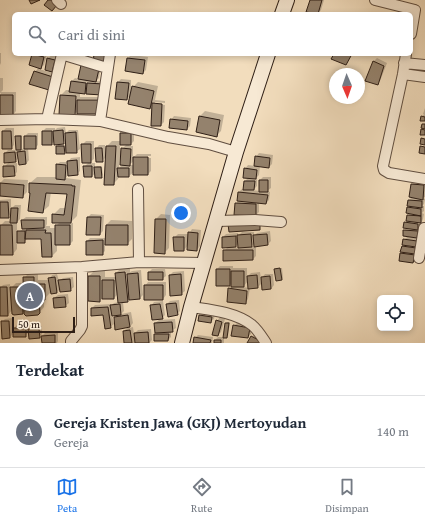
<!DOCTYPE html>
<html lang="id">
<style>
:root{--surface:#fff;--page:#f6f6f7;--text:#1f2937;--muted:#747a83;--line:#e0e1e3;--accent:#1a73e8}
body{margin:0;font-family:"Gentium Book Plus",serif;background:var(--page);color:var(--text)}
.controls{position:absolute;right:12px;bottom:12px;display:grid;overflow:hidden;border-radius:6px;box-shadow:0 2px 6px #0003}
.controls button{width:36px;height:36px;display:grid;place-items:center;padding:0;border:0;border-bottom:1px solid var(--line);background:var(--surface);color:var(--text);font:20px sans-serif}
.compass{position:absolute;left:329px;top:68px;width:36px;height:36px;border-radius:50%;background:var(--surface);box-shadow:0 2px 6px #0003;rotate:178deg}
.scale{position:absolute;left:12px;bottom:10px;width:63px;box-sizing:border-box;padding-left:4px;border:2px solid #2f1f16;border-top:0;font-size:11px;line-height:14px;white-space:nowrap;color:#2f1f16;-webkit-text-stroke:3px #f7e9d4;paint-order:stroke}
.you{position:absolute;left:181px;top:213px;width:14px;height:14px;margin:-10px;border:3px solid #fff;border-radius:50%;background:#1a73e8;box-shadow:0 0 0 6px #1a73e833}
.badge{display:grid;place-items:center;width:26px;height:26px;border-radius:50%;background:var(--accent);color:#fff;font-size:13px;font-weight:700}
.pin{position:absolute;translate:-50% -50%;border:2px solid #fff;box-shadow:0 1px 4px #0006}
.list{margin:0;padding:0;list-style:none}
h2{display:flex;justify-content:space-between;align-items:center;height:52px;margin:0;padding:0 16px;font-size:17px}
h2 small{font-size:13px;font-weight:400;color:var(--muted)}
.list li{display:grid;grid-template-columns:26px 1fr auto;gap:12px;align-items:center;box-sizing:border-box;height:72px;padding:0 16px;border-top:1px solid var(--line)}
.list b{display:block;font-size:15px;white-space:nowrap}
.list p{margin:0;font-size:13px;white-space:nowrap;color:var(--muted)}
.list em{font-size:13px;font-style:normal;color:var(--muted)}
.icon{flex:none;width:22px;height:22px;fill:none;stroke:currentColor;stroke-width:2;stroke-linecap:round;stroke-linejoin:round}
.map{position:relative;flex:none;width:425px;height:343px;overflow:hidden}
.search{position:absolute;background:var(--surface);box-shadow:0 2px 6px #0003;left:12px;right:12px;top:12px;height:44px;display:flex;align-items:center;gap:10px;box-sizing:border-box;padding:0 14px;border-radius:6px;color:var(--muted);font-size:15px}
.sheet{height:124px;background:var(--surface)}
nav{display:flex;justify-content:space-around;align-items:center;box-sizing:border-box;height:56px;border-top:1px solid var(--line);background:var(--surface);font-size:11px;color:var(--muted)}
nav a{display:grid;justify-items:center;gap:2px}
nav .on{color:var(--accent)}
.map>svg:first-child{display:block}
</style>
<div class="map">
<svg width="425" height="343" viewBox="0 0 425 343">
<rect width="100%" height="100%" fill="#f2ddbd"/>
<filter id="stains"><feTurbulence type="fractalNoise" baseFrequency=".005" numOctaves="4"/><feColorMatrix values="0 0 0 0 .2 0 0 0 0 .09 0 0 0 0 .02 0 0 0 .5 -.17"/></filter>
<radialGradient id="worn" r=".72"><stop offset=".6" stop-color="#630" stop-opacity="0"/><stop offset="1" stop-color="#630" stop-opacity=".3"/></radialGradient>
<!-- shadow -->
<path fill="#0003" fill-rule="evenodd" d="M 311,0 L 324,0 L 321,10 L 318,13 Z
M 0,53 L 1,53 L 1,63 L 0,65 Z
M 33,54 L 47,54 L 44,65 L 39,69 L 46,71 L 48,58 L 52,55 L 58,57 L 55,68 L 52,71 L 46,70 L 46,71 L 56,74 L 52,86 L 35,72 L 39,67 L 30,64 Z
M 131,55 L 148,57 L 146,70 L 143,73 L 126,70 L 128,58 Z
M 377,58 L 387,63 L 380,81 L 377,84 L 374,61 Z
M 101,66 L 99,78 L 96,81 L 106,82 L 88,90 L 85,93 L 80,92 L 80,97 L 102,97 L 102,99 L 80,99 L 78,111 L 74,115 L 61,95 L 66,90 L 70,90 L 72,81 L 75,78 L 79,79 Z
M 0,78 L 3,78 L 3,90 L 1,92 L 16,92 L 16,111 L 13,115 L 0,115 L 0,95 L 1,93 L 0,93 Z
M 121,79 L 131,80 L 131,95 L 127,99 L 118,82 Z
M 138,82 L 158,86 L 155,100 L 165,101 L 165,103 L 155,102 L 155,104 L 165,105 L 164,122 L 161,125 L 153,104 L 150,108 L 133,87 Z
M 425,108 L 425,120 L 422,117 L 424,114 L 423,114 Z
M 205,111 L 224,115 L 221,131 L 216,136 L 197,132 L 200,116 Z
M 174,116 L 191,118 L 190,126 L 187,129 L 171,120 Z
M 65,127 L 66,133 L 69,130 L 78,130 L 80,149 L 76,152 L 67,150 L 64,153 L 57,147 L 58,145 L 67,145 L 66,140 L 63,143 L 55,141 L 51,144 L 43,131 L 46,128 L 55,128 L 55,130 L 57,128 Z
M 6,128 L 14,128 L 14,145 L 11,148 L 3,148 L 3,131 Z
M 124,130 L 134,130 L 134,141 L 129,146 L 133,146 L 133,158 L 137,154 L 151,154 L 151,156 L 135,156 L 135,158 L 151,158 L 151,171 L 148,174 L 134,172 L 129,176 L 119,176 L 118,179 L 113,184 L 106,157 L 102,161 L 96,149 L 99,145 L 105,145 L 105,148 L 112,141 L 121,141 L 121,134 ZM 120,144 L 127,144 L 120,151 ZM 120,157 L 122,157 L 123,164 L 119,168 ZM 134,161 L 134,165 L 129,165 Z
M 28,133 L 38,133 L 38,145 L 35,148 L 28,148 L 29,160 L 26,164 L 19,158 L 13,163 L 17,163 L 17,172 L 14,175 L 4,167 L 9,162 L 5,153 L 8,150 L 17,150 L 16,136 L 18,135 L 22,135 L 22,149 L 25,148 L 25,136 Z
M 86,141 L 94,141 L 94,159 L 89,163 L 95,163 L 95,168 L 97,166 L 102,166 L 103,175 L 101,177 L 96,173 L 92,176 L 84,167 L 89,162 L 82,145 Z
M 259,153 L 273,155 L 272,164 L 269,167 L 260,166 L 259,175 L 256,178 L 257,178 L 257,186 L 253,190 L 260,191 L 260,180 L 263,177 L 271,177 L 271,188 L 267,191 L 270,192 L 269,200 L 266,203 L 259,202 L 259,212 L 256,215 L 236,204 L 239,200 L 238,200 L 239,192 L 242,189 L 244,189 L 245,181 L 248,178 L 245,169 L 248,165 L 255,166 L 256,157 Z
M 80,157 L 80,171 L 77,174 L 68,175 L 66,178 L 81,180 L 77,216 L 70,223 L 73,223 L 73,241 L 70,244 L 57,244 L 57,251 L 52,256 L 42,238 L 28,238 L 24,242 L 17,242 L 17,249 L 13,254 L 0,252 L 0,226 L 5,221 L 11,221 L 11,213 L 8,217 L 0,217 L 0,200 L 11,199 L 11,209 L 15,205 L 21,205 L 20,219 L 17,222 L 17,233 L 23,229 L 22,220 L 26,217 L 47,217 L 47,224 L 46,226 L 50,226 L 50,228 L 56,228 L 56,226 L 60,222 L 53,215 L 60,208 L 66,208 L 68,193 L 51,192 L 49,206 L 42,212 L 32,192 L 30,183 L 37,177 L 57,177 L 57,165 L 60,162 L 68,162 L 71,158 Z
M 4,179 L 28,180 L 27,192 L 22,197 L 0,195 L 0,183 Z
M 415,181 L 425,182 L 425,197 L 423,198 L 425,199 L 424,204 L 422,206 L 424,206 L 424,211 L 422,213 L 424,214 L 423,219 L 419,228 L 421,228 L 420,234 L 416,238 L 420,238 L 416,259 L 413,262 L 400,260 L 403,247 L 405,245 L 404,240 L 408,236 L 404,230 L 407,228 L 405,223 L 407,221 L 408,215 L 410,213 L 408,208 L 410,205 L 409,200 L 412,197 L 410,196 L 412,184 Z
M 91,214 L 104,215 L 103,231 L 100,234 L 88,217 Z
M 161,214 L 170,215 L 169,248 L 164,253 L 156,219 Z
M 111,220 L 132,221 L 132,239 L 127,244 L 105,244 L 105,251 L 102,254 L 87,241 L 90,238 L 106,238 L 106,225 Z
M 192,229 L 201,230 L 200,246 L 197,250 L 188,245 L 184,250 L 174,238 L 178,234 L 189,234 Z
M 270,231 L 271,241 L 268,244 L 256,245 L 256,256 L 253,259 L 224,251 L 228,247 L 223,237 L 226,234 L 238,233 L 238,236 L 242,232 L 254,232 L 254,236 L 257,233 ZM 239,243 L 239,247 L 234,248 ZM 255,243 L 255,247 L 250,247 Z
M 220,266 L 233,266 L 233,268 L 247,268 L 247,277 L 251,273 L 260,272 L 261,279 L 265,274 L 273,274 L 274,285 L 271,289 L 262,283 L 258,287 L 250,288 L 248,299 L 245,303 L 229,289 L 232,286 L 232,283 L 230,285 L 217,285 L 217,269 ZM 248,281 L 249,288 L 243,287 Z
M 130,267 L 130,272 L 132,271 L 141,270 L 143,295 L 140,298 L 130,299 L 128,301 L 123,302 L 124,311 L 121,314 L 131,312 L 133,323 L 129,328 L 133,327 L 134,334 L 138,330 L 151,329 L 152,340 L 149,343 L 125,343 L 124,331 L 128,327 L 115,318 L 118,314 L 112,315 L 114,324 L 110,327 L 104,314 L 92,308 L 95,305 L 111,304 L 111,306 L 114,303 L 119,302 L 118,294 L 114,298 L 103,298 L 100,301 L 89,276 L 94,271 L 105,271 L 105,277 L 116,277 L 116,273 L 121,268 Z
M 276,268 L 282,268 L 283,278 L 282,280 L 275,270 Z
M 152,269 L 165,269 L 166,276 L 162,279 L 149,272 Z
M 184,271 L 185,291 L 181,294 L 171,295 L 170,275 L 173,272 Z
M 38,272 L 38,280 L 49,280 L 52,275 L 57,274 L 59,281 L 63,278 L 73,277 L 74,287 L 70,290 L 60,289 L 57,292 L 50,293 L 44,299 L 44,307 L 38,314 L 24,312 L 14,314 L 12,310 L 8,315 L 1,315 L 0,288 L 3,285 L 10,284 L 10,289 L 16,283 L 24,283 L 24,278 L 29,273 Z
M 148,282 L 166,282 L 166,295 L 163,299 L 145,286 Z
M 68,294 L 69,303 L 65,306 L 54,298 L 58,295 Z
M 179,300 L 180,311 L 177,314 L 167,304 L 170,301 Z
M 163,301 L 165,315 L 162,318 L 151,306 L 154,302 Z
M 203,312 L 215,314 L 214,319 L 210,322 L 199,320 L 200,315 Z
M 220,317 L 225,319 L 221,332 L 218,335 L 217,321 Z
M 12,318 L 13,329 L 17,325 L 28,325 L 28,331 L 32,327 L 42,326 L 42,336 L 45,333 L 58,332 L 58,341 L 57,343 L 43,343 L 42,334 L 39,337 L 29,332 L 25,336 L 14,333 L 10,337 L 2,322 L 5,319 Z
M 175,319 L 176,328 L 171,331 L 171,337 L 168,340 L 155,335 L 158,331 L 155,323 L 159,320 Z
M 227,322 L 230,322 L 228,336 L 224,337 L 224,343 L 215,343 L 215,340 L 218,337 L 224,337 L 226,323 Z
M 237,323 L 252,325 L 251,334 L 248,337 L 234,326 Z
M 255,333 L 262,343 L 248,343 Z
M 198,335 L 213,337 L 212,343 L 194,343 L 195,338 Z"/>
<!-- building -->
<path fill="#94826d" stroke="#2f1f16" d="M 29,0 L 40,0 L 31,4 Z
M 48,0 L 51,0 L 57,5 L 52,11 L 44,5 Z
M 310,0 L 322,0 L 318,14 L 306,12 Z
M 32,54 L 44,57 L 41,69 L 29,65 Z
M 94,54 L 106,54 L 106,64 L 93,63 Z
M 334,54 L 352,54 L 346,65 L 331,59 Z
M 47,58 L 55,60 L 52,72 L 45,70 Z
M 127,58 L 145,60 L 143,74 L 125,71 Z
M 373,61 L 384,66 L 378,85 L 365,81 Z
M 81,65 L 99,69 L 96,82 L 78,79 Z
M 34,71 L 53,77 L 49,90 L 29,84 Z
M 71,81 L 86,83 L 85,94 L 69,92 Z
M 117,82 L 129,83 L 127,100 L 115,99 Z
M 87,83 L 103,84 L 102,95 L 86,94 Z
M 132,86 L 154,91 L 150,109 L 128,104 Z
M 0,95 L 13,95 L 13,116 L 0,116 Z
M 60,95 L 76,96 L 75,116 L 59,115 Z
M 77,100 L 99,100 L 99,114 L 77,114 Z
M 152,103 L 162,104 L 161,126 L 151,126 Z
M 199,116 L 220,120 L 217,137 L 196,132 Z
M 421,116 L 425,117 L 425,121 L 420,121 Z
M 170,119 L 188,121 L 187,130 L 169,128 Z
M 422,124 L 425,124 L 425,129 L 421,128 Z
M 421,129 L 425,130 L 425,135 L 420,135 Z
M 63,130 L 64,144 L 54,145 L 53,131 Z
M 2,131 L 11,131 L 12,149 L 2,149 Z
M 42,131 L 52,131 L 52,145 L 42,145 Z
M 76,132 L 77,153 L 66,153 L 65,133 Z
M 120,133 L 131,133 L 131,145 L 120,145 Z
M 15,136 L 21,136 L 21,150 L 16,150 Z
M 24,136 L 36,136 L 36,149 L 24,149 Z
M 421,138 L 425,139 L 425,145 L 420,144 Z
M 81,144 L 91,144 L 91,163 L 82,163 Z
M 56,146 L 64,146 L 65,154 L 56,154 Z
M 106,146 L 116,146 L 114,185 L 104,185 Z
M 420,146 L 425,147 L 425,154 L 419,153 Z
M 95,148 L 102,148 L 103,162 L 96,162 Z
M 121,148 L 131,149 L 130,166 L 120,165 Z
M 25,151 L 26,164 L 19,165 L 17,152 Z
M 15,152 L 16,162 L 4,163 L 4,153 Z
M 255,156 L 270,158 L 269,168 L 254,166 Z
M 133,157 L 148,157 L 148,175 L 133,175 Z
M 77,160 L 78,175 L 68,176 L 67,161 Z
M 56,164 L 66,165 L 65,180 L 56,179 Z
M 3,166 L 14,166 L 15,176 L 3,177 Z
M 83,166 L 92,166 L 92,177 L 84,177 Z
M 94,167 L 101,167 L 102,178 L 95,178 Z
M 117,168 L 129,168 L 129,177 L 118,177 Z
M 244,168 L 257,170 L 256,179 L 243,178 Z
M 259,180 L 268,180 L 268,192 L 259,192 Z
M 244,181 L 255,181 L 254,190 L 243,190 Z
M 0,183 L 24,185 L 23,198 L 0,196 Z
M 29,183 L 72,185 L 72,186 L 75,186 L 71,223 L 52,223 L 52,214 L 64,215 L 67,194 L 46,193 L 43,213 L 28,211 L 30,193 L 29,193 Z
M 411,184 L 424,185 L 423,200 L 409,197 Z
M 238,192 L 268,195 L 266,204 L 237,201 Z
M 408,200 L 422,201 L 422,208 L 407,206 Z
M 0,202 L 8,202 L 9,218 L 0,218 Z
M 235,203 L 256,204 L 256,216 L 234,215 Z
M 407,207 L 421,209 L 421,216 L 406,213 Z
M 11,208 L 18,208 L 17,223 L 10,223 Z
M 407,215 L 421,216 L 421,223 L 406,221 Z
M 87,217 L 101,217 L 100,235 L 86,235 Z
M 155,219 L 166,219 L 165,254 L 154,253 Z
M 21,220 L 44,220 L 44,228 L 22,229 Z
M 260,222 L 260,230 L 229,232 L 228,224 Z
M 404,222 L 418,224 L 418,230 L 403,228 Z
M 0,225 L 12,225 L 13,255 L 0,255 Z
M 55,225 L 70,225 L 70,245 L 55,245 Z
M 106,225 L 128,225 L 128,245 L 105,245 Z
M 26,230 L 46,230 L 45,233 L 51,233 L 52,257 L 42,257 L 41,239 L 25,239 Z
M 403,230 L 418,231 L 417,238 L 403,236 Z
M 17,231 L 25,231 L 25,243 L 17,243 Z
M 188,232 L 198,233 L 197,251 L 187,250 Z
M 251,234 L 252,247 L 238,248 L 237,235 Z
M 267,234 L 268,245 L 254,247 L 253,235 Z
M 236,236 L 236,247 L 222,248 L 222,237 Z
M 173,237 L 184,237 L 184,251 L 174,251 Z
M 403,239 L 417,241 L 416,247 L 402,245 Z
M 103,240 L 103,255 L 86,255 L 86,241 Z
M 402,246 L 416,248 L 415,254 L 400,252 Z
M 223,250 L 253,250 L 253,260 L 223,261 Z
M 400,253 L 415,255 L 413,263 L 399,261 Z
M 280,268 L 282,280 L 276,281 L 274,269 Z
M 216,269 L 230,269 L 230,286 L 216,286 Z
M 231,271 L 244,271 L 244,287 L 231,287 Z
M 125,272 L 128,302 L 118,303 L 115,273 Z
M 148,272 L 163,272 L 163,280 L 148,280 Z
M 138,273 L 140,299 L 129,300 L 127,274 Z
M 181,274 L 182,295 L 170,296 L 169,275 Z
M 257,275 L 258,288 L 248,289 L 247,276 Z
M 88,276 L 100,276 L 100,302 L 88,301 Z
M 270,276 L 271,289 L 262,290 L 261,277 Z
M 23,277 L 34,277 L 34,284 L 45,284 L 45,300 L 39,300 L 40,313 L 38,315 L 26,316 L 24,314 Z
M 55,277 L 57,293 L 51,294 L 48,278 Z
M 70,279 L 71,291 L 60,292 L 58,280 Z
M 102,280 L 114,280 L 114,299 L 102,299 Z
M 144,285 L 163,285 L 163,300 L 144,300 Z
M 0,287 L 7,287 L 8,316 L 0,316 Z
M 10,287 L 22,287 L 23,314 L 14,315 L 12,314 Z
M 228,288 L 247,291 L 246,304 L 227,302 Z
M 65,297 L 66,307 L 54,308 L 53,298 Z
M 176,303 L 178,315 L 168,317 L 166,304 Z
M 120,304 L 121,315 L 112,316 L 110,305 Z
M 160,304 L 163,319 L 152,320 L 150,305 Z
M 108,307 L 111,328 L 105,329 L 103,315 L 91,316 L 91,308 Z
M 128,315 L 130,327 L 115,330 L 114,317 Z
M 199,315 L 212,317 L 211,323 L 198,321 Z
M 216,320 L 222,322 L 218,336 L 212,335 Z
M 1,321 L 9,321 L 10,338 L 2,339 Z
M 172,322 L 173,332 L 155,333 L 154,323 Z
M 225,323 L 229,323 L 227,338 L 223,338 Z
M 233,325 L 250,328 L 248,338 L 231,336 Z
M 13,328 L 26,328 L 26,337 L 13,337 Z
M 28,329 L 39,329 L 40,338 L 29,339 Z
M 130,330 L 132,343 L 124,343 L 123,331 Z
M 148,332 L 149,343 L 135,343 L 134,333 Z
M 154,334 L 169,334 L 168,341 L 154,341 Z
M 55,335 L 55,343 L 42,343 L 41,336 Z
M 251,336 L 262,342 L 262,343 L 247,343 Z
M 194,337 L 211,340 L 210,343 L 193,343 Z
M 214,340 L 221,340 L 221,343 L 214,343 Z"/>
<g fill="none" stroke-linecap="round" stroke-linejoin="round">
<defs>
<path id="street" d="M 57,0 L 61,4
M 375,0 L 415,10 L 411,34
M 61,54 L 107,68
M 406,54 L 403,74 L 383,166 L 384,170 L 389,173 L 425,179
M 404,63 L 425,65
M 403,74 L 425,77
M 47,119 L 62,54
M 0,120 L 47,119 L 100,121 L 168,137 L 209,144 L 236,152
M 100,121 L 110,54
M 138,189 L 139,262
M 217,221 L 255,220 L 281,222
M 419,258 L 424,228
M 0,270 L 82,267 L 139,262 L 204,263
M 191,307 C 211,310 235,312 252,325 C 258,330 262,337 266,343
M 71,343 L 71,341 L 80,330 L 82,326 L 82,267"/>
<path id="secondary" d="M 282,14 L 287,0
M 182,343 L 191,307 L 236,152 L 268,54"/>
</defs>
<!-- street casing -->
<use href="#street" stroke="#604e40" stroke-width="12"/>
<!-- secondary casing -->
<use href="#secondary" stroke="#2f1f16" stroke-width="16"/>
<!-- street -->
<use href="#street" stroke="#f7e9d4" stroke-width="10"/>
<!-- secondary -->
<use href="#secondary" stroke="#f7e9d4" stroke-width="14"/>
</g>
<rect width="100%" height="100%" filter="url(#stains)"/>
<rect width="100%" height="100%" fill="url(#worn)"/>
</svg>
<div class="controls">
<button><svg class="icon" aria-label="locate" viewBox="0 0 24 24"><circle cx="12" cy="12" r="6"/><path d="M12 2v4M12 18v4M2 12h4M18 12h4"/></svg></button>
</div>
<svg class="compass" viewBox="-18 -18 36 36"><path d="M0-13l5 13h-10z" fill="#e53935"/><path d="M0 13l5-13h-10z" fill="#747a83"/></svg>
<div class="scale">50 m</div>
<div class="you"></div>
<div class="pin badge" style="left:30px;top:296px;background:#6b7280">A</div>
<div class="search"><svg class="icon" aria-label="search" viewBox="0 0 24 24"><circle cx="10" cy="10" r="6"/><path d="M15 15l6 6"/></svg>Cari di sini</div>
</div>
<section class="sheet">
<h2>Terdekat<small></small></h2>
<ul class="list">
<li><span class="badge" style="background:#6b7280">A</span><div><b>Gereja Kristen Jawa (GKJ) Mertoyudan</b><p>Gereja</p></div><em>140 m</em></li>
</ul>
</section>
<nav>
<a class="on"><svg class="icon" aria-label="map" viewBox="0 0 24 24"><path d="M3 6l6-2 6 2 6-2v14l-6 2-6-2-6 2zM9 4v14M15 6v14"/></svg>Peta</a>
<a><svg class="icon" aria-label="directions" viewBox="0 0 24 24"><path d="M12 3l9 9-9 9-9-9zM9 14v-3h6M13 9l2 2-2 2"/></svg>Rute</a>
<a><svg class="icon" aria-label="saved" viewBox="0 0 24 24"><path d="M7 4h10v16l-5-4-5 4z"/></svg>Disimpan</a>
</nav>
